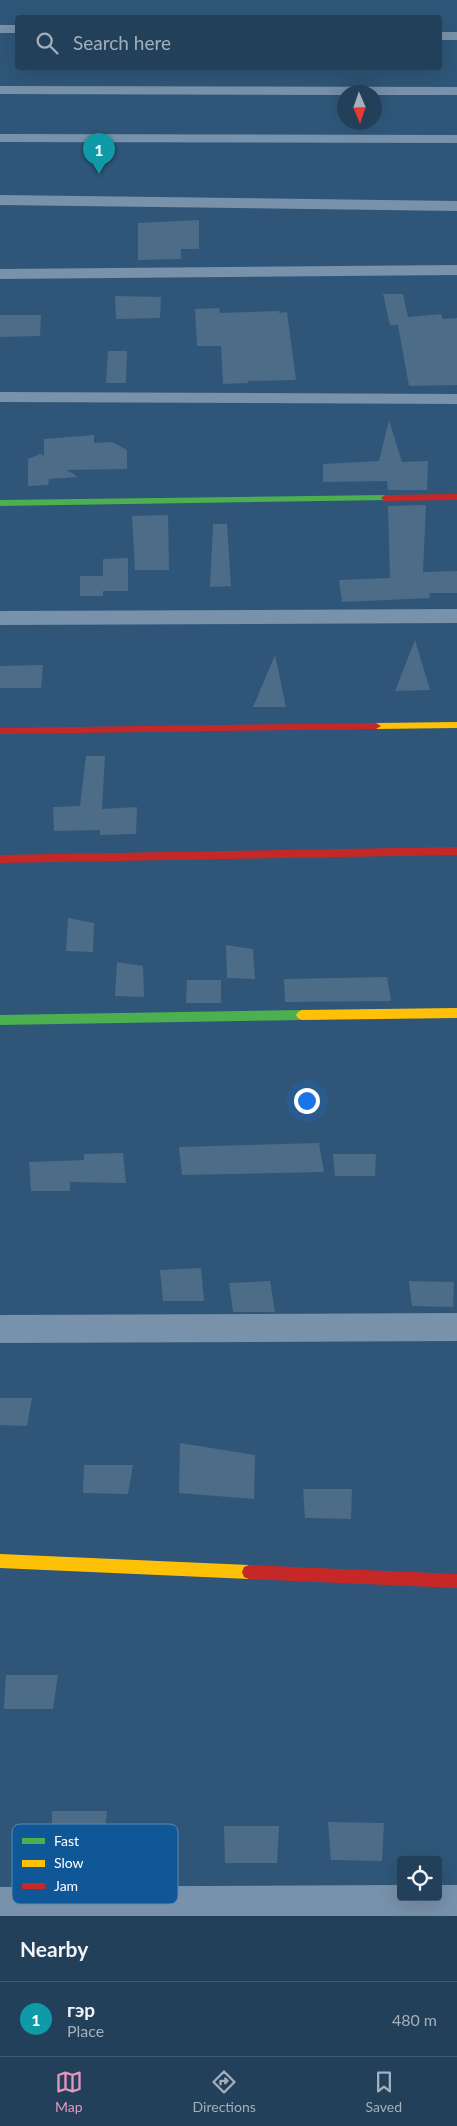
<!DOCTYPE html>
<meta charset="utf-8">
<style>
:root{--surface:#23405a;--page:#2b4760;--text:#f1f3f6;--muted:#a3afbb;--line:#405970;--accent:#e797bd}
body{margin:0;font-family:Lato,sans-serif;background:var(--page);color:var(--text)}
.controls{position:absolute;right:15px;bottom:15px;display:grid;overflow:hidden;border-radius:5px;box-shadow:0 5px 20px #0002}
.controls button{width:45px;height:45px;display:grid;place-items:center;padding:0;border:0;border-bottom:1px solid var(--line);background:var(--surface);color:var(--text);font:25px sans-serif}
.compass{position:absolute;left:337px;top:85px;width:45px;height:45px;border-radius:50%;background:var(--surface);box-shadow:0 5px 20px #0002;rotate:178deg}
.you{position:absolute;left:306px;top:1100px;width:18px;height:18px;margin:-12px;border:4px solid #fff;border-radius:50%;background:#1a73e8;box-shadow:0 0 0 8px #1a73e833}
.badge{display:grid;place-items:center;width:32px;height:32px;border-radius:50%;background:var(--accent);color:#fff;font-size:16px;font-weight:700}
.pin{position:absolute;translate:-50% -41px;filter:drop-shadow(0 1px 2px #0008)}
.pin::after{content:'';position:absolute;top:26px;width:18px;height:15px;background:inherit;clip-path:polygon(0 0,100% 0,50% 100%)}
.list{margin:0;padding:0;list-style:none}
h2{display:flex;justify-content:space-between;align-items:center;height:65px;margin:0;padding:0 20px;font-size:21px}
h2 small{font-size:16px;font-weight:400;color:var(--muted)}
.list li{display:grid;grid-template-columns:32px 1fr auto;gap:15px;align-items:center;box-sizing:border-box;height:75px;padding:0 20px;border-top:1px solid var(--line)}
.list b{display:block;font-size:19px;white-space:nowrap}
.list p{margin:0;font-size:16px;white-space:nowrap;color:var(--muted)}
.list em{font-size:16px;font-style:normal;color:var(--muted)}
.icon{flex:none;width:28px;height:28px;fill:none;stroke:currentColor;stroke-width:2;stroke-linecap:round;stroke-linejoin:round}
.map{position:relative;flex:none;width:457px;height:1916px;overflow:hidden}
.search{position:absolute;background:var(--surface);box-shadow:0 5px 20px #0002;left:15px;right:15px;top:15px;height:55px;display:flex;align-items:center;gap:12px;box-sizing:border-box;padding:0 18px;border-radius:5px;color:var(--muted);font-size:19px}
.sheet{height:140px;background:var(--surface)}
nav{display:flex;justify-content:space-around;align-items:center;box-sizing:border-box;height:70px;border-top:1px solid var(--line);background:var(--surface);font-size:14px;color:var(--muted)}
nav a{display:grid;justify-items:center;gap:2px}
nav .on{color:var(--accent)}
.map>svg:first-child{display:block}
</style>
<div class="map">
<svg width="457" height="1916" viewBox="0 0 457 1916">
<rect width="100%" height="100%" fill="#2f5678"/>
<!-- building -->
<path fill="#4c6c87" d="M 199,220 L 199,249 L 181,249 L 181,259 L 138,260 L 138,223 Z
M 383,294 L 403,294 L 408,317 L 441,314 L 443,319 L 457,318 L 457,385 L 409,386 L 398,325 L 390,325 Z
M 115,296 L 161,297 L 160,318 L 116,319 Z
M 219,308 L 220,313 L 279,311 L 279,313 L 287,312 L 296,380 L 248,381 L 248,383 L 223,384 L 221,346 L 197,346 L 195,309 Z
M 0,315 L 41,315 L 40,336 L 0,337 Z
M 108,351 L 127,351 L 126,383 L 106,383 Z
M 389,420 L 402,462 L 428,461 L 427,490 L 388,490 L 387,481 L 323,482 L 323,464 L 379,461 Z
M 94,435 L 94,443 L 112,442 L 127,450 L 127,469 L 67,470 L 78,477 L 49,479 L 48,485 L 28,486 L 28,459 L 40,454 L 44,456 L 44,439 Z
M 426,505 L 423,572 L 457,571 L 457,593 L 429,593 L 430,598 L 342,602 L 339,580 L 390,578 L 388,506 Z
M 168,515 L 169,570 L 135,570 L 132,516 Z
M 213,524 L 227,524 L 231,586 L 210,587 Z
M 128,558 L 128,591 L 103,591 L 103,596 L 80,596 L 80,576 L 103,576 L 103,584 L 103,559 Z
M 415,640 L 430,690 L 395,691 Z
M 275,655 L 286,707 L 253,707 Z
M 43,665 L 41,688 L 0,688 L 0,666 Z
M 86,756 L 105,756 L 102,809 L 137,807 L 136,834 L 100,835 L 100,830 L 54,831 L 53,807 L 80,806 Z
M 68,918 L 94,923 L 93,952 L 66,951 Z
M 226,945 L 253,949 L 255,979 L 227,978 Z
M 117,962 L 143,966 L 144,997 L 115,996 Z
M 387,977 L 391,1001 L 285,1002 L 284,979 Z
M 187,980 L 221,980 L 221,1003 L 186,1003 Z
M 319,1143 L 324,1172 L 182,1175 L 179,1147 Z
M 123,1153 L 126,1183 L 70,1182 L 70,1191 L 31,1191 L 29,1162 L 84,1160 L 84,1154 Z
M 333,1154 L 376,1154 L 375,1176 L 335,1176 Z
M 201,1268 L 204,1301 L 163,1301 L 160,1270 Z
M 270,1281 L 275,1312 L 233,1312 L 229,1283 Z
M 409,1281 L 454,1282 L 453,1307 L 412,1306 Z
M 0,1398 L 32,1398 L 27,1426 L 0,1425 Z
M 180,1443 L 255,1455 L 254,1499 L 179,1493 Z
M 84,1465 L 133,1465 L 128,1494 L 83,1493 Z
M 303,1489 L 352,1489 L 351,1519 L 305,1518 Z
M 6,1675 L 58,1675 L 53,1709 L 4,1709 Z
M 52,1811 L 107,1811 L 103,1849 L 52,1848 Z
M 328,1822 L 384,1823 L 382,1861 L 331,1860 Z
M 224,1826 L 279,1826 L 277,1863 L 225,1863 Z"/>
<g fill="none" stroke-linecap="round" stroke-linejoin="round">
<!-- street -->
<path fill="#7892ab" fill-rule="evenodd" d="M 0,25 L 18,25 L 18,33 L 0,33 Z
M 440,32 L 457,32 L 457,40 L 440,40 Z
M 0,86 L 457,87 L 457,95 L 374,95 L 374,92 L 344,92 L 344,95 L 0,94 Z
M 0,134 L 457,135 L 457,143 L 0,142 Z
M 0,195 L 457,201 L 457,211 L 0,205 Z
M 457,265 L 457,275 L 0,279 L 0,269 Z
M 0,392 L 457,394 L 457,404 L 0,402 Z
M 457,609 L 457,623 L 0,625 L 0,611 Z
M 457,1313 L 457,1341 L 0,1343 L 0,1315 Z
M 401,1885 L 401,1897 L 438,1897 L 438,1885 L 457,1885 L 457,1916 L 0,1916 L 0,1887 Z"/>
<!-- fast -->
<path fill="#4caf50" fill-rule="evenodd" d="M 385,495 L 388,496 L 388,500 L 0,506 L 0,500 Z
M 302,1010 L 306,1012 L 308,1015 L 306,1018 L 302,1020 L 0,1025 L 0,1015 Z"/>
<!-- slow -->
<path fill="#ffc107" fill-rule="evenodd" d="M 457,722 L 457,728 L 376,729 L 371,726 L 376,723 Z
M 457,1008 L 457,1018 L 302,1020 L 298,1018 L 296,1015 L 298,1012 L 302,1010 Z
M 0,1554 L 249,1565 L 254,1567 L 256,1572 L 254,1577 L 249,1579 L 0,1568 Z"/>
<!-- jam -->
<path fill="#c62828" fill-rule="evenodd" d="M 457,494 L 457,500 L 385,501 L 381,498 L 385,495 Z
M 376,723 L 381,726 L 376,729 L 0,734 L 0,728 Z
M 457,847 L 457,855 L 0,863 L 0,855 Z
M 249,1565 L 457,1574 L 457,1588 L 249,1579 L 244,1577 L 242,1572 L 244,1567 Z"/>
</g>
<!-- legend -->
<rect x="12" y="1824" width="166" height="80" rx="8" fill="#105797" stroke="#5889b6" stroke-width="1"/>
<rect x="22" y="1838" width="23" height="6" fill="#4caf50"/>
<rect x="22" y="1860" width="23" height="7" fill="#ffc107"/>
<rect x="22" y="1883" width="23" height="6" fill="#c62828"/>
<g font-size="14" fill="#fff">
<text x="54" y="1846">Fast</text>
<text x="54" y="1868">Slow</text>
<text x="54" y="1891">Jam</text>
</g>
</svg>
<div class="controls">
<button><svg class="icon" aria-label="locate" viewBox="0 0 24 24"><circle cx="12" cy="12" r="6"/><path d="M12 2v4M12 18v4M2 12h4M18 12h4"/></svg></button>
</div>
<svg class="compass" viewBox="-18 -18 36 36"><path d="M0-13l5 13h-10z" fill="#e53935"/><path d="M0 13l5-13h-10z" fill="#a3afbb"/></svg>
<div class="you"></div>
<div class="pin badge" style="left:99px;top:174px;background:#0f9aa8">1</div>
<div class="search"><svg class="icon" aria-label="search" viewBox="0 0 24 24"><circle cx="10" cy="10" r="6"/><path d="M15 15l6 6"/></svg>Search here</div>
</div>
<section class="sheet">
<h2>Nearby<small></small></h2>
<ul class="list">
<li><span class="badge" style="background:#0f9aa8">1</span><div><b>гэр</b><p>Place</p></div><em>480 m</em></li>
</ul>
</section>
<nav>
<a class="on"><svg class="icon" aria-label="map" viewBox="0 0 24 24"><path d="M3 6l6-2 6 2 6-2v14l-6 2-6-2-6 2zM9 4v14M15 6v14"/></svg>Map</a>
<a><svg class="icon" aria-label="directions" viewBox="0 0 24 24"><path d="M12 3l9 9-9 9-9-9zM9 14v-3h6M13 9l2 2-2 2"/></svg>Directions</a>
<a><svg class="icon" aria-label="saved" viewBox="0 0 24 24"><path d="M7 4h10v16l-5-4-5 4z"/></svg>Saved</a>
</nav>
